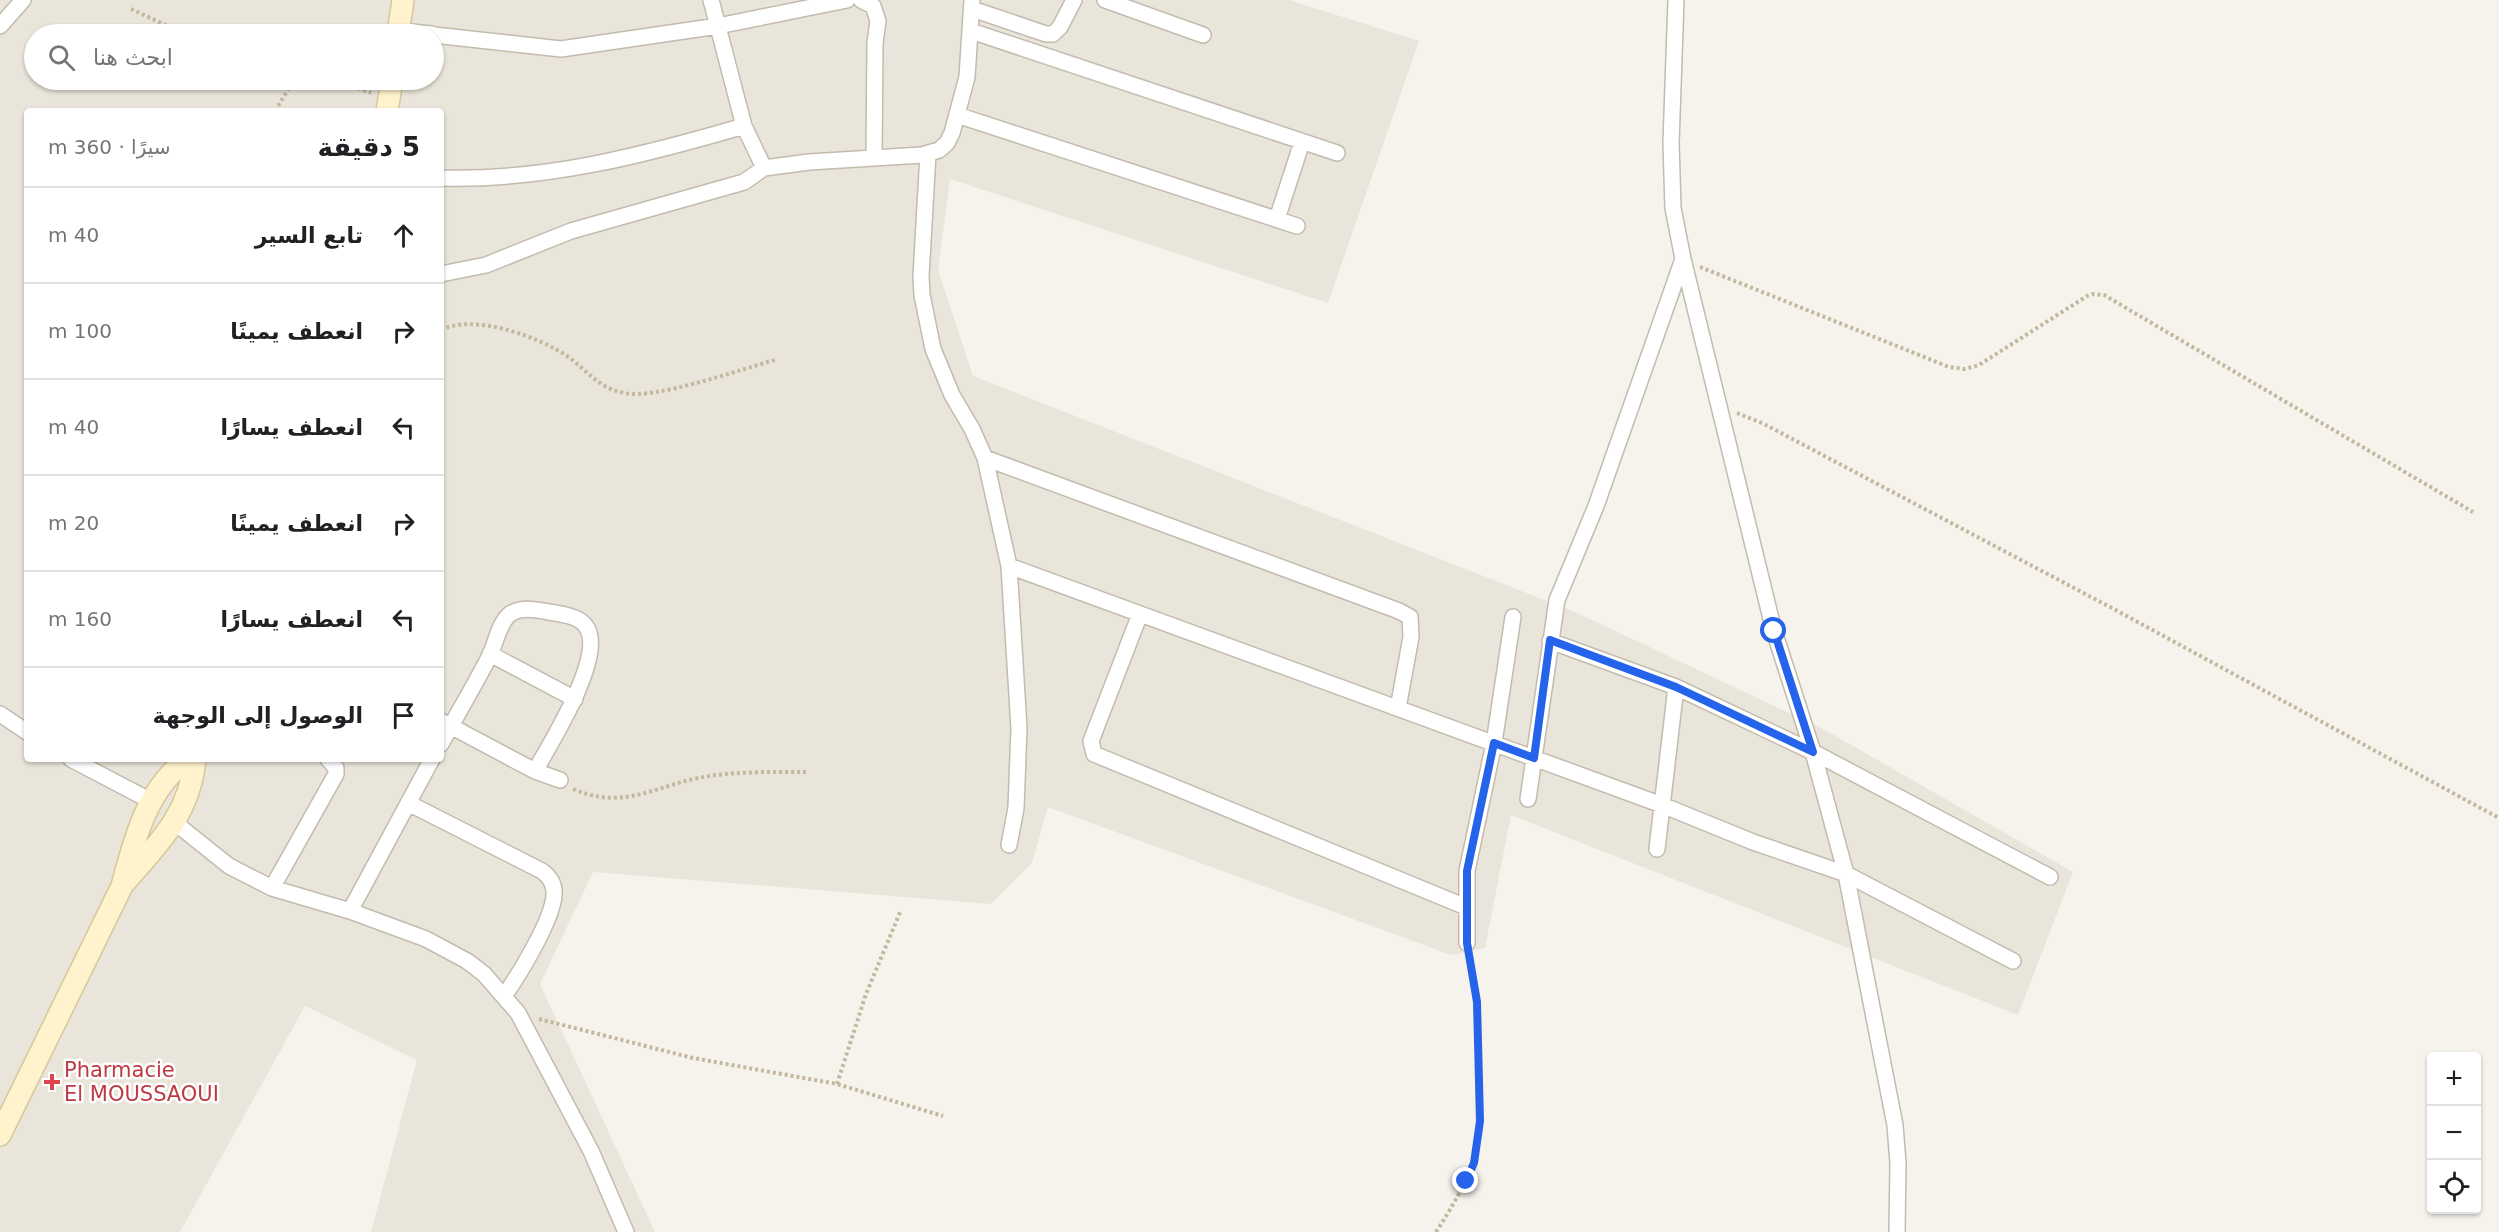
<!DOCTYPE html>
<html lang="ar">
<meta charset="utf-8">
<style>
:root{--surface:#fff;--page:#f6f6f6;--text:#202124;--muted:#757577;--line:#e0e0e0}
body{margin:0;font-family:"DejaVu Sans",Cairo,sans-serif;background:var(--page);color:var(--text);direction:rtl}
.controls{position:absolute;right:18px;bottom:18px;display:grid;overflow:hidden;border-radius:6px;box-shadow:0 2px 4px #0004}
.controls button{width:54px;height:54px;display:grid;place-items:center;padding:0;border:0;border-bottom:2px solid var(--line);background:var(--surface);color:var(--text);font:30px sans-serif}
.stop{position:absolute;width:18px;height:18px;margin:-14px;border:4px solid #2563eb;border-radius:50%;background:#fff}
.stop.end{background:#2563eb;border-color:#fff;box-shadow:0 2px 6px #0008}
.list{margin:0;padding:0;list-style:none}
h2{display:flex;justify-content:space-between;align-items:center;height:78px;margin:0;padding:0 24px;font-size:26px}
h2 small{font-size:20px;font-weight:400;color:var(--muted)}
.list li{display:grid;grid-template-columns:39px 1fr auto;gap:18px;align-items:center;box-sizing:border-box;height:96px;padding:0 24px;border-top:2px solid var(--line)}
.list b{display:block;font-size:22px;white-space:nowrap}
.list em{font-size:20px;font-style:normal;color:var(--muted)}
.icon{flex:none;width:33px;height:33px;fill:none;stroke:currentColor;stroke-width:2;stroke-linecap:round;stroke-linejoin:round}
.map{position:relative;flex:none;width:2499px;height:1232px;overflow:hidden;direction:ltr}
.search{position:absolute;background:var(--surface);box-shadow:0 2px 4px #0004;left:24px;top:24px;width:420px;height:66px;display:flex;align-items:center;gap:15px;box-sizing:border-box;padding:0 21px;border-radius:33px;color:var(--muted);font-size:22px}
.panel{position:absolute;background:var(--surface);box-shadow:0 2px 4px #0004;left:24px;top:108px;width:420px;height:654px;border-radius:6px;direction:rtl}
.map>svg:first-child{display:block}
</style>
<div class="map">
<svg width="2499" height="1232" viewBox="0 0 2499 1232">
<rect width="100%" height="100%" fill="#f6f3ec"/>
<!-- residential -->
<path fill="#eae5da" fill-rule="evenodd" d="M 0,0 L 1289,0 L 1419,41 L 1328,303 L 950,179 L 938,270 L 973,376 L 1575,612 L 1827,731 L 2073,872 L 2018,1015 L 1511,815 L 1485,948 L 1451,955 L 1048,807 L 1032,863 L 991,904 L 593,872 L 540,984 L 655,1232 L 371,1232 L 417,1060 L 305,1006 L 180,1232 L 0,1232 ZM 34,34 L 434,34 L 434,80 L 34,80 ZM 27,111 L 441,111 L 441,759 L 27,759 Z"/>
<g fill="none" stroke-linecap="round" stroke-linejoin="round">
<defs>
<path id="street" d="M 711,0 L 744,126 L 764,168 L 809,162 L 922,155 L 939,150 L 947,143 L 952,133 L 967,77 L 972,0
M 861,0 L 873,6 L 878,21 L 875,43 L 874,157
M 1105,0 L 1203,35
M 1676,0 L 1671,143 L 1673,208 L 1683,259 L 1774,631 L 1813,752 L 1846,874 L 1895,1125 L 1898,1163 L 1897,1232
M 972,9 L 1046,34 L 1053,34 L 1060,27 L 1074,0
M 0,26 L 23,0
M 399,31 L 432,34
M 971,31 L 1337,153
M 434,35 L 561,49 L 718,26 L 847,0
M 957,115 L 1297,226
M 928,154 L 921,276 L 922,295 L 933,349 L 952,395 L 972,429 L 985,458 L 1009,566 L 1019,728 L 1016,808 L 1009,845
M 441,178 C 545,181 645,155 744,126
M 1277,219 L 1302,142
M 441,274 L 486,265 L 571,231 L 744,182 L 764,168
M 985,458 L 1399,611 L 1410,617 L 1411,637 L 1398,708
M 1009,566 L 1662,805 L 1753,842 L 1846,874 L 2013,961
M 1140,614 L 1091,741 L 1094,754 L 1466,907
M 1550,641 L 1676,687 L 1813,752 L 2050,877
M 490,654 L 575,699
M 0,714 L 27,732
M 441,721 L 535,771
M 441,744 C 457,714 475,685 490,655 C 496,642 499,623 510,614 C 523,605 541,611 555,613 C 566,615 581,617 587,628 C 605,657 550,744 535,771 L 560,780
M 71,759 L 151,801
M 1528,799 L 1557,600 L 1596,506 L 1683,259
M 408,803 L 542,871 C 550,877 555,884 554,895 C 553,919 519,975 504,996
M 174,822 L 229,866 L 272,888 L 350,911 L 426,939 L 467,961 L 484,974 L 518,1013 L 591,1151 L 626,1232
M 1657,849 L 1676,687
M 272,888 L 336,774 L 336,768 L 328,759
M 350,911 L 432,759
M 1467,943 L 1467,871 L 1494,743 L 1513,617"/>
<path id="secondary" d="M 398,34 L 403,0
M 387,111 L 392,80
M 126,881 C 160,842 190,813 195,759
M 0,1135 L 122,886 C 134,841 147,787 188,759"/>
</defs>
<!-- street casing -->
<use href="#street" stroke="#c2bbae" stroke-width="18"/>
<!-- secondary casing -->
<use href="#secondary" stroke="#d6c79b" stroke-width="24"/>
<!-- path -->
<path stroke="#c4b79f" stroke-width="4" stroke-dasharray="3 3" stroke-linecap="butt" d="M 131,9 L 185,34
M 335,80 L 371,93
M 275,111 L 294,80
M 1700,267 L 1949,367 L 1965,369 L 1979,365 L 2087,296 L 2093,294 L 2104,295 L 2473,512
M 441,330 C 474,313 539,337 567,356 C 587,370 598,388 624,393 C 655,400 741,369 775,360
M 1737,413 L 1764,424 L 2110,607 L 2499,818
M 573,789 C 622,810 651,788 698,778 C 733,771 772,772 808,772
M 539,1019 L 693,1058 L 837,1084 L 943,1116
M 837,1084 L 866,994 L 901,910
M 1436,1232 C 1454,1204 1471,1176 1478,1143 L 1477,1002 L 1469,959"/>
<!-- street -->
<use href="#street" stroke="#fff" stroke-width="15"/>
<!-- secondary -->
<use href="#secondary" stroke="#fff3cd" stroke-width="21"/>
</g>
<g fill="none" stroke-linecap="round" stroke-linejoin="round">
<!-- route -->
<path stroke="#2563eb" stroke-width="8" d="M 1466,1181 L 1474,1163 L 1480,1121 L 1477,1002 L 1467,943 L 1467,871 L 1494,743 L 1534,758 L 1550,640 L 1676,687 L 1813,752 L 1774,631"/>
</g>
<!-- markers -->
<path fill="#e0444e" stroke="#fff" stroke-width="2" d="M49 1073h6v6h6v6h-6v6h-6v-6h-6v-6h6z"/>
<g text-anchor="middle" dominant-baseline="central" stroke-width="5" stroke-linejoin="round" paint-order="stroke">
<!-- health labels -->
<g font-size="21" fill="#be3a42" stroke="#fff" text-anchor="start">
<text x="64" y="1070">Pharmacie<tspan x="64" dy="24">El MOUSSAOUI</tspan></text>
</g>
</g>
</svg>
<div class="controls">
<button>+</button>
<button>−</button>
<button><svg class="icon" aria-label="locate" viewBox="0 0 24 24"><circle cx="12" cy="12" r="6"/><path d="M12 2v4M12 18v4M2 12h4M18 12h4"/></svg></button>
</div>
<div class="stop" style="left:1774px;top:631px"></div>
<div class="stop end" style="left:1466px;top:1181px"></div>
<div class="search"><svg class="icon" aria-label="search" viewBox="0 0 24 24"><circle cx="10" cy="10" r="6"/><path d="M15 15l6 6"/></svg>ابحث هنا</div>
<section class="panel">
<h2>5 دقيقة<small>سيرًا · 360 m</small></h2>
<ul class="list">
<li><svg class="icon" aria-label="ahead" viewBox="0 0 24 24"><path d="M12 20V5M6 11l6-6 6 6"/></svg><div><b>تابع السير</b></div><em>40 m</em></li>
<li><svg class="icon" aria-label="right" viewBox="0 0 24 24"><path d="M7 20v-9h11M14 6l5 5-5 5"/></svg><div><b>انعطف يمينًا</b></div><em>100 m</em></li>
<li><svg class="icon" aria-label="left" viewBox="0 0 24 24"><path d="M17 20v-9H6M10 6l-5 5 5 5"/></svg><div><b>انعطف يسارًا</b></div><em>40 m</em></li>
<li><svg class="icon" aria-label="right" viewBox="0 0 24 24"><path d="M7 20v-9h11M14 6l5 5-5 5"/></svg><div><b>انعطف يمينًا</b></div><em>20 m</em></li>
<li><svg class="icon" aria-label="left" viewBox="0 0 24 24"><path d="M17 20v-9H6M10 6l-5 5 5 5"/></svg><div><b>انعطف يسارًا</b></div><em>160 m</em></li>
<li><svg class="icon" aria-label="arrive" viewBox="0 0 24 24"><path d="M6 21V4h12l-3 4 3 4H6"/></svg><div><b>الوصول إلى الوجهة</b></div></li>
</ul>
</section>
</div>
